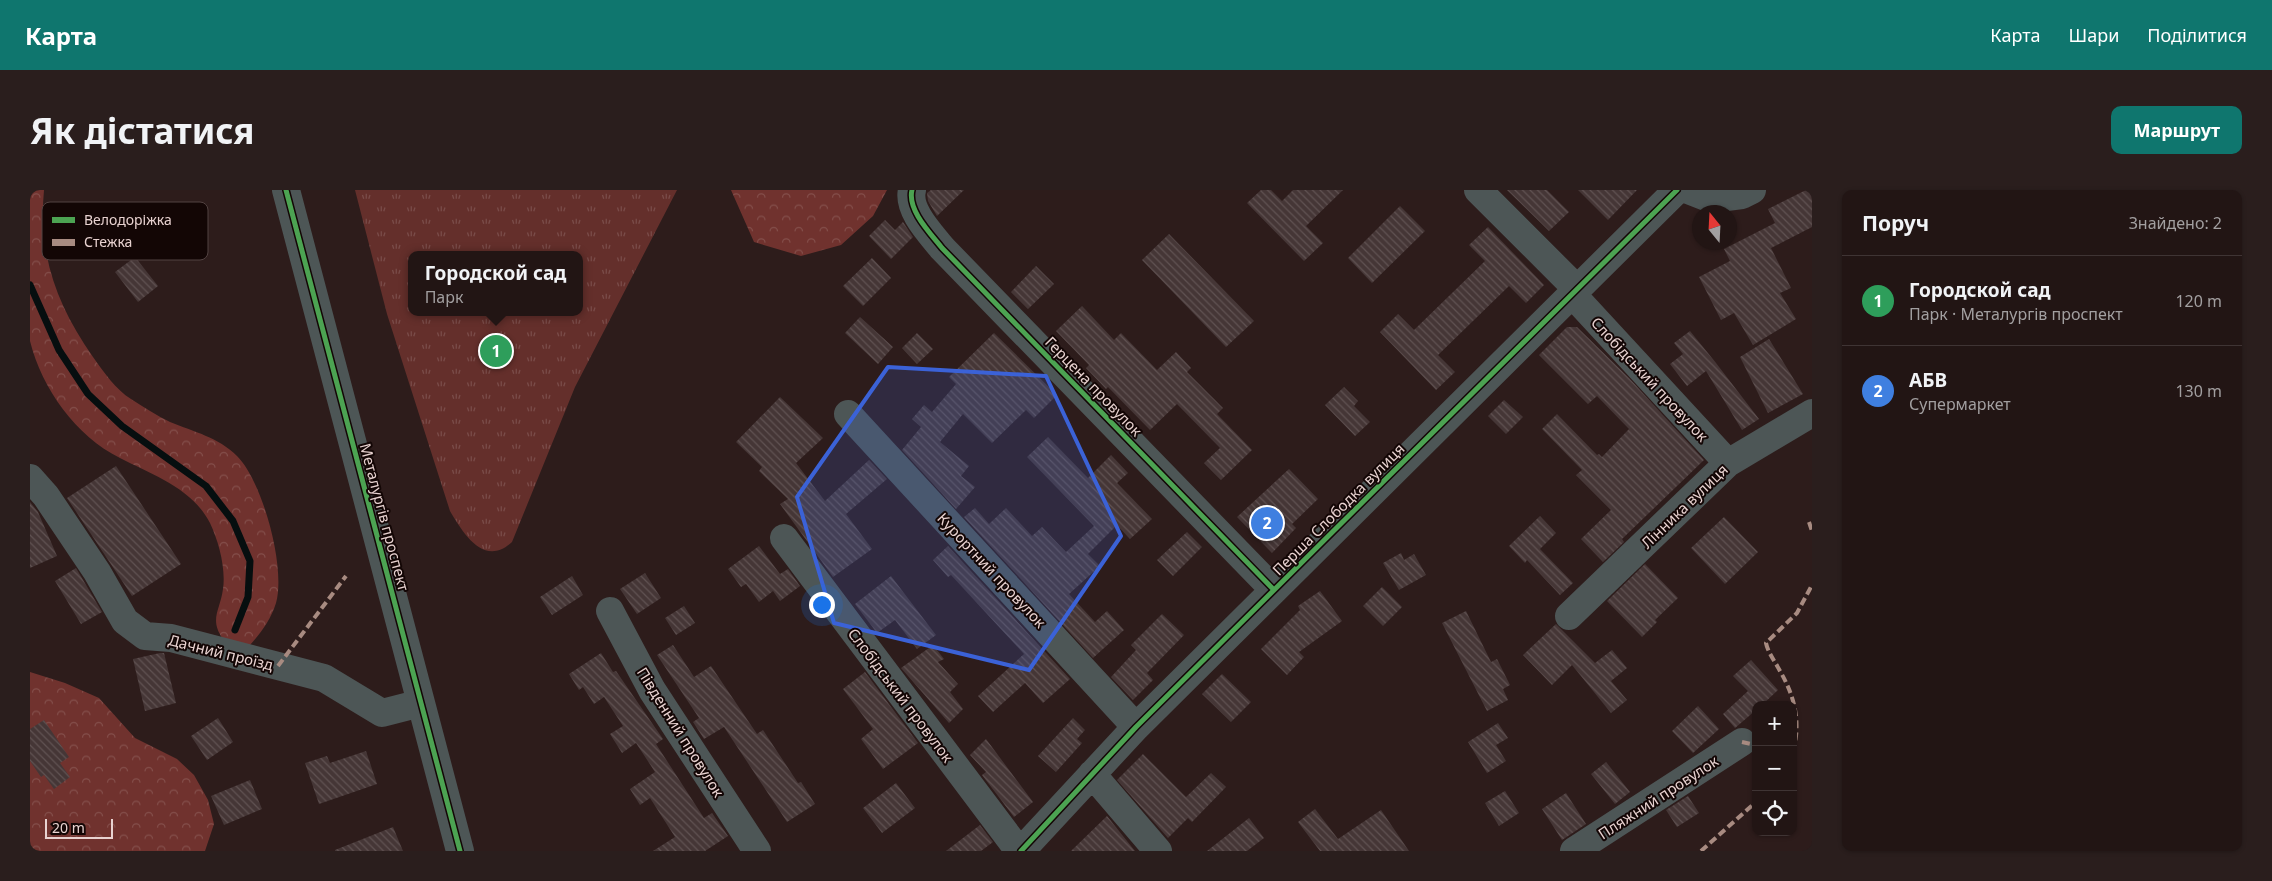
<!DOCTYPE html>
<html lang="uk">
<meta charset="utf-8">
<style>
:root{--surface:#221514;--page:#2a1e1d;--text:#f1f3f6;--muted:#a29fa0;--line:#3f3434;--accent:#0f766e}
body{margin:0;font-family:"Noto Sans",sans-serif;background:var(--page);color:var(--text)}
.controls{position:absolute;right:15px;bottom:15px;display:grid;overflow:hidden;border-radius:10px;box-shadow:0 1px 4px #0004}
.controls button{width:45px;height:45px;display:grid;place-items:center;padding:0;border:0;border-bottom:1px solid var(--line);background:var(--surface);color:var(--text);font:25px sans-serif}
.compass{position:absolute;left:1662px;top:15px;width:45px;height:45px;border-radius:50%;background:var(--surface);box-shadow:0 1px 4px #0004;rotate:342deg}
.scale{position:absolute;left:15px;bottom:12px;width:68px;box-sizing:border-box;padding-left:5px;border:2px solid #e8d2d0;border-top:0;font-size:14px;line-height:18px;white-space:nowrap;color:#e8d2d0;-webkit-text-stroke:4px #130605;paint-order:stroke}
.you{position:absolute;left:791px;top:414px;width:18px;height:18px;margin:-12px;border:4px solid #fff;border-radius:50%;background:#1a73e8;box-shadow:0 0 0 8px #1a73e833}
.badge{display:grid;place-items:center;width:32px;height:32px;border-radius:50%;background:var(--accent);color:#fff;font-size:16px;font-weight:700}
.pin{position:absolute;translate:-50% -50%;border:2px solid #fff;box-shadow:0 1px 5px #0006}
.popup{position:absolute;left:378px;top:61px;width:175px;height:65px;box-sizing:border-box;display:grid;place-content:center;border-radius:10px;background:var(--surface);filter:drop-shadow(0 1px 4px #0005);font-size:16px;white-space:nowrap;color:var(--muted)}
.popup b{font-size:19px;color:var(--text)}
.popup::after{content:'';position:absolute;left:50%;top:100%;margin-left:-10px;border:10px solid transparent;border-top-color:var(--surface)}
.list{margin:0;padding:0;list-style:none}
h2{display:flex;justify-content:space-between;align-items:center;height:65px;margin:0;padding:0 20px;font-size:21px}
h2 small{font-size:16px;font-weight:400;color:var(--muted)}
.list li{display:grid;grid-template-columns:32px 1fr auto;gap:15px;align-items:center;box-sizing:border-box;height:90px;padding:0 20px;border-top:1px solid var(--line)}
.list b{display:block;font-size:19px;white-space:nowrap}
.list p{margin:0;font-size:16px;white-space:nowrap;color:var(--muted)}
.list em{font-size:16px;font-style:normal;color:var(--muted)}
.icon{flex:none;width:28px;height:28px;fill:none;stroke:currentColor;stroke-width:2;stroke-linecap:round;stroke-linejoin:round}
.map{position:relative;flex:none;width:1782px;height:661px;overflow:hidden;border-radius:10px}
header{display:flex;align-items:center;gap:30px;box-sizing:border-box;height:70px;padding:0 25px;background:var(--accent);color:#fff}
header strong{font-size:24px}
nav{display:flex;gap:28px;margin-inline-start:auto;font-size:18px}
.intro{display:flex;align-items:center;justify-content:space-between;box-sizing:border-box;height:120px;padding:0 30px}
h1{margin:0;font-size:35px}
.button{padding:12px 22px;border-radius:10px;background:var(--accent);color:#fff;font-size:18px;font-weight:700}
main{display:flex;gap:30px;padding:0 30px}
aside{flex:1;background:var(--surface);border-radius:10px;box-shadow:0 1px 4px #0004}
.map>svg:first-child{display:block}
</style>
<header>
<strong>Карта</strong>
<nav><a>Карта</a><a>Шари</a><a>Поділитися</a></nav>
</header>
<div class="intro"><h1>Як дістатися</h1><a class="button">Маршрут</a></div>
<main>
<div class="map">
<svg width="1782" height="661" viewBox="0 0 1782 661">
<defs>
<pattern id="forest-crowns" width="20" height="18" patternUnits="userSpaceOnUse" patternTransform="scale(1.25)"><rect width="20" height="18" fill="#70322e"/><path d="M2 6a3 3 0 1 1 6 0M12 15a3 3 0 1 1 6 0" fill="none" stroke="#844f4b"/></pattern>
<pattern id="park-tufts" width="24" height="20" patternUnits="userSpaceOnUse" patternTransform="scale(1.25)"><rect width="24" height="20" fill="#642f2b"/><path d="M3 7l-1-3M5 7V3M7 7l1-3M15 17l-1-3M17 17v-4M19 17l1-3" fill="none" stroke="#7a4c49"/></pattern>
<pattern id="building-back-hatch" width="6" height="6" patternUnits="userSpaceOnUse" patternTransform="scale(1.25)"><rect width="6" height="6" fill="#453636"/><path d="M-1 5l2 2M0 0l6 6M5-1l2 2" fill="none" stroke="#605252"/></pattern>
</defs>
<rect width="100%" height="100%" fill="#2d1c1b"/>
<!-- forest -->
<path fill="url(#forest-crowns)" d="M 0,0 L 14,0 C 8,64 26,114 63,167 C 73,181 86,200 101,209 C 114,217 127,226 140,232 C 164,242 188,247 207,266 C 233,292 256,378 246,413 C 241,429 231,443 220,455 L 193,449 C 179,429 190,421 193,399 C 196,379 189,352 180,333 C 162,298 123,285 90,268 C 46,246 12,199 0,151 C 0,139 0,123 0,110 C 0,73 0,37 0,0 Z
M 701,0 L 857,0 L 843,26 L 811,55 L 771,66 L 724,52 Z
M 0,482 L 35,493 L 69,508 L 105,548 L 147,569 L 164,585 L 178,610 L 184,634 L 175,661 L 0,661 Z"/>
<!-- park -->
<path fill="url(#park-tufts)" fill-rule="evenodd" d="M 325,0 L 647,0 L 545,197 L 482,352 C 454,378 433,343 420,321 L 357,124 ZM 382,65 L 550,65 L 550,122 L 382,122 Z"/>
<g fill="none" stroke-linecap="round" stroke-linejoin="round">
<!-- stream -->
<path stroke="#060e0f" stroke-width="7" d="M 0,95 L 29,160 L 58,204 L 92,236 L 176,296 L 203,331 L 220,371 L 218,407 L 205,440"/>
</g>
<!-- building -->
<path fill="url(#building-back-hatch)" d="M 901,0 L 934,0 L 907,26 L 898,11 L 897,3 Z
M 1231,0 L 1241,0 L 1252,11 L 1263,0 L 1313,0 L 1276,36 L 1293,53 L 1274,71 L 1217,13 Z
M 1477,0 L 1517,0 L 1539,22 L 1519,41 Z
M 1548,0 L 1607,0 L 1578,30 Z
M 1776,0 L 1782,0 L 1782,37 L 1741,58 L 1761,98 L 1750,103 L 1766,129 L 1723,155 L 1704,123 L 1691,130 L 1669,87 L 1700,71 L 1694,59 L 1745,33 L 1738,19 Z
M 1370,16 L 1395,41 L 1342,93 L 1318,68 Z
M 855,30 L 865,40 L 873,32 L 883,47 L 861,69 L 839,46 Z
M 1458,37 L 1514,95 L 1496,113 L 1479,96 L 1408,165 L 1425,182 L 1406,200 L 1350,142 L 1368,124 L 1384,140 L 1455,71 L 1439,55 Z
M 1139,44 L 1224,131 L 1196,157 L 1112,70 Z
M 105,67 L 128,96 L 108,112 L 85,82 Z
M 842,68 L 861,88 L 833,116 L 813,96 Z
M 1006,76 L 1024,94 L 998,119 L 981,102 Z
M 1052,116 L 1084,150 L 1091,143 L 1127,180 L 1146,162 L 1161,178 L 1157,182 L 1193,218 L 1187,224 L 1222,260 L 1191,290 L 1174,273 L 1190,258 L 1147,214 L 1120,240 L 1078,197 L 1076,199 L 1056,178 L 1059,175 L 1026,141 Z
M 830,127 L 863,157 L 848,174 L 815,143 Z
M 1537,137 L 1547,137 L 1599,188 L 1674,270 L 1592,349 L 1594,352 L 1573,372 L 1551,349 L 1581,320 L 1546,285 L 1552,280 L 1512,239 L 1527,224 L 1567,265 L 1569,264 L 1572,267 L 1599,239 L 1567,206 L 1558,214 L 1509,165 Z
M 1660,141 L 1686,173 L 1729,229 L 1712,240 L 1676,181 L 1657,196 L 1640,174 L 1653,164 L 1644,153 Z
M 887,143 L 903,159 L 887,174 L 872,158 Z
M 964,143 L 1027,205 L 1004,228 L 996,220 L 962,253 L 933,224 L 910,252 L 939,276 L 931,286 L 945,297 L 926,319 L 872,260 L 891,237 L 882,229 L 894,215 L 902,222 L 926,194 L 919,187 Z
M 1739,149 L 1773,204 L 1738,223 L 1710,167 Z
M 1314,197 L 1328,211 L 1324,216 L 1340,232 L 1325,246 L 1295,215 Z
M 750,207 L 793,248 L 766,273 L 795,311 L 839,270 L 857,289 L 816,324 L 842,359 L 803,387 L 750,314 L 758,309 L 729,281 L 732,277 L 706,252 Z
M 1474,210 L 1493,227 L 1476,244 L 1458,226 Z
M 1018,247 L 1058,288 L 1081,265 L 1098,283 L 1087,293 L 1122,329 L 1100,349 L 1087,335 L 1058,364 L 1070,376 L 1039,404 L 1065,432 L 1077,421 L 1094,440 L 1063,468 L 934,327 L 945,318 L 959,334 L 976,318 L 1002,346 L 1012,337 L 1036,362 L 1064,336 L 997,267 Z
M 86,276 L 151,374 L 102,406 L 37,308 Z
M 1259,279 L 1288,309 L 1262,334 L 1266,338 L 1242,363 L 1207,327 Z
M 0,312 L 8,322 L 27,366 L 0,378 Z
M 1510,326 L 1526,343 L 1510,359 L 1543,393 L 1530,405 L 1497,370 L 1495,373 L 1479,356 Z
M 1694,327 L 1728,362 L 1695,394 L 1661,358 Z
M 1157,342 L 1172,357 L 1143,386 L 1127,370 Z
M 729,356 L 750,384 L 758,379 L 770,396 L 750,411 L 743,401 L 729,412 L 716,394 L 711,397 L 698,379 Z
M 918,356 L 1040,489 L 1013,513 L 995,493 L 963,522 L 948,506 L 994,464 L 921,385 L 918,387 L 903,370 Z
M 1371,363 L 1374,370 L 1384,364 L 1396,385 L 1369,400 L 1353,373 Z
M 1615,374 L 1648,408 L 1625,430 L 1627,432 L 1612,447 L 1577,411 Z
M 46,378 L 72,422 L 51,434 L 25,391 Z
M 615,383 L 631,408 L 607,424 L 590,399 Z
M 542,386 L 553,405 L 522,425 L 510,407 Z
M 861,386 L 906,445 L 887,459 L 865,430 L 847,443 L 825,414 Z
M 1352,397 L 1372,417 L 1353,436 L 1333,416 Z
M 1290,401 L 1312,431 L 1269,462 L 1274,467 L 1257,485 L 1231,459 L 1270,420 L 1268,416 Z
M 654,416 L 665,433 L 646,445 L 635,428 Z
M 1436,421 L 1461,472 L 1467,469 L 1480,495 L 1473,499 L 1478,510 L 1457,521 L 1412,433 Z
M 1132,424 L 1154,445 L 1117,483 L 1123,490 L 1103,510 L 1081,487 L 1106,460 L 1101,455 Z
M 1526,434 L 1565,473 L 1582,460 L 1597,478 L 1581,491 L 1597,510 L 1581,523 L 1542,475 L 1522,495 L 1493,465 Z
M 643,455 L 664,487 L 681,476 L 727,544 L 733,540 L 768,593 L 771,592 L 785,614 L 757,632 L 694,537 L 674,549 L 663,532 L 669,528 L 627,465 Z
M 903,455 L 914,469 L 908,472 L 928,494 L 920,502 L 933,519 L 919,533 L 871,478 Z
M 130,463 L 134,463 L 146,513 L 115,521 L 103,469 Z
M 571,463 L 583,482 L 586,481 L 633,549 L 626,554 L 674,628 L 682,623 L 698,646 L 675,661 L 623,661 L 645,647 L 620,608 L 610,615 L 600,599 L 625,582 L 606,553 L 592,563 L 580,544 L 593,536 L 574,507 L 564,514 L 553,497 L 549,500 L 539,484 Z
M 1721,470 L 1748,500 L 1732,515 L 1726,515 L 1726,520 L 1705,538 L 1693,524 L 1718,501 L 1703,486 Z
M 835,482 L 888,553 L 853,579 L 831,549 L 843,539 L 813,499 Z
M 1192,484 L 1221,512 L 1201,532 L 1172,504 Z
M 1668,516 L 1689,539 L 1663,563 L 1642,541 Z
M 188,528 L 203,552 L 177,570 L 161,546 Z
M 1043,528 L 1055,540 L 1047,549 L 1052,553 L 1026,582 L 1008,566 Z
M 14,530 L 39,567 L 30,573 L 40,587 L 24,599 L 14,585 L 11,587 L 0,571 L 0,539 Z
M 1468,533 L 1478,548 L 1466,555 L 1476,571 L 1457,583 L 1438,552 Z
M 956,549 L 1003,612 L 984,627 L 952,585 L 956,582 L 940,565 Z
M 336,561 L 347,594 L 289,614 L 275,573 L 297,566 L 300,573 Z
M 1113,564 L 1156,607 L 1181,583 L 1196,597 L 1162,632 L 1158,628 L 1138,648 L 1087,590 Z
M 1576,572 L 1600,602 L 1585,614 L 1561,584 Z
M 220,590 L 232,619 L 194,635 L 181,606 Z
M 866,593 L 885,618 L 852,643 L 833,618 Z
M 1475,601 L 1489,623 L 1469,636 L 1455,613 Z
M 1536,603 L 1556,634 L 1532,650 L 1512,619 Z
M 1658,606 L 1669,623 L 1647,637 L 1636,620 Z
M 1285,619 L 1308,649 L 1351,620 L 1379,661 L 1290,661 L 1268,632 Z
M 1077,626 L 1105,661 L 1041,661 Z
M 1219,628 L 1234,648 L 1217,661 L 1177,661 Z
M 950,635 L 963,652 L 951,661 L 916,661 Z
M 363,637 L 373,661 L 305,661 L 305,660 Z"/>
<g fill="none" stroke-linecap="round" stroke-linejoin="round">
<!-- minor -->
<path stroke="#4d5656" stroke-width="28" d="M 256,0 L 430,661
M 882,0 C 877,20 901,44 912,58 L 1244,400
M 1448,0 L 1547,99
M 1658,0 L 1681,9 L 1712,5 L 1722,0
M 1542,104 L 1698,273
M 818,224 L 1106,537
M 0,288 L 16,306 L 67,382 L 95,431 L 115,446 L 141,448 L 294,488 L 352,523 L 391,513
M 754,348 L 989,661
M 580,421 L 622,500 L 727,661
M 1539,426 L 1698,273 L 1782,223
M 1062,584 L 1128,661
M 991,661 L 1106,537 L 1647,0
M 1544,661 L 1712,552"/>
<!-- quiet -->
<path stroke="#a88b81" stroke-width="4" stroke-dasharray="8 4" stroke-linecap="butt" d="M 1779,332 L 1782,341
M 248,476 L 316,386
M 1712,552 L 1726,555
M 1763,562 C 1771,532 1765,507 1750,481 C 1746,473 1738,463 1736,453 L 1767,423 L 1782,395
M 1671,661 L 1726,612"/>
<defs>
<path id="cycleway" d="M 256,0 L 430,661
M 882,0 C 877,20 901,44 912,58 L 1244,400
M 991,661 L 1106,537 L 1647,0"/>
</defs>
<!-- cycleway casing -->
<use href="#cycleway" stroke="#130605" stroke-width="8"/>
<!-- cycleway -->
<use href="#cycleway" stroke="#4ca352" stroke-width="5"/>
</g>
<!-- marked area -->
<path fill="#3b62d7" fill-opacity="0.2" stroke="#3b62d7" stroke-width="4" stroke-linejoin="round" d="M 858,177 L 1016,186 L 1091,346 L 999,480 L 804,433 L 767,307 Z"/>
<g text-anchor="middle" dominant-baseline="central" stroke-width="4" stroke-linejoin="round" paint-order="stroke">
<!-- street labels -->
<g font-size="15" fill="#e8d2d0" stroke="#130605">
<text transform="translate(1620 189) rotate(47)">Слобідський провулок</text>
<text transform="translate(1064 196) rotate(46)">Герцена провулок</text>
<text transform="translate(1654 316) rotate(-44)">Лінника вулиця</text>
<text transform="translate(1308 319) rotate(-45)">Перша Слободка вулиця</text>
<text transform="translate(355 327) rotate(75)">Металургів проспект</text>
<text transform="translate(962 380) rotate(47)">Курортний провулок</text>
<text transform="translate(191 462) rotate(14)">Дачний проїзд</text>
<text transform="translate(871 505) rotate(53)">Слобідський провулок</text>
<text transform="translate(651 542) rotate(58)">Південний провулок</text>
<text transform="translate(1628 607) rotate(-33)">Пляжний провулок</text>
</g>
</g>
<!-- legend -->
<rect x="12" y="12" width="166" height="58" rx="8" fill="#130605" stroke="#534342" stroke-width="1"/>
<rect x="22" y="27" width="23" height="6" fill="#4ca352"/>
<rect x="22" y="49" width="23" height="7" fill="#a88b81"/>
<g font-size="14" fill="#e8d2d0">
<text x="54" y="35">Велодоріжка</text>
<text x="54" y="57">Стежка</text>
</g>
</svg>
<div class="controls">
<button>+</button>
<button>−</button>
<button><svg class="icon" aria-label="locate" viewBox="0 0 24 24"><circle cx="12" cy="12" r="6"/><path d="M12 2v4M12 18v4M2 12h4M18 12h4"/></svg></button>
</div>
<svg class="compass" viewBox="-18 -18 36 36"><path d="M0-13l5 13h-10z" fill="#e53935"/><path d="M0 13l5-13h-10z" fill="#a29fa0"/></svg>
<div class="scale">20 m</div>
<div class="you"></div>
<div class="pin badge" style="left:466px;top:161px;background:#2e9e5b">1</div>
<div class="popup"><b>Городской сад</b>Парк</div>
<div class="pin badge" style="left:1237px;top:333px;background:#3f7fe0">2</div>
</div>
<aside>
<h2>Поруч<small>Знайдено: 2</small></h2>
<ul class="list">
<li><span class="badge" style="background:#2e9e5b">1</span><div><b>Городской сад</b><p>Парк · Металургів проспект</p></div><em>120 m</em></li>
<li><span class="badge" style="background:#3f7fe0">2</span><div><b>АБВ</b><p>Супермаркет</p></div><em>130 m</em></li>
</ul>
</aside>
</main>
